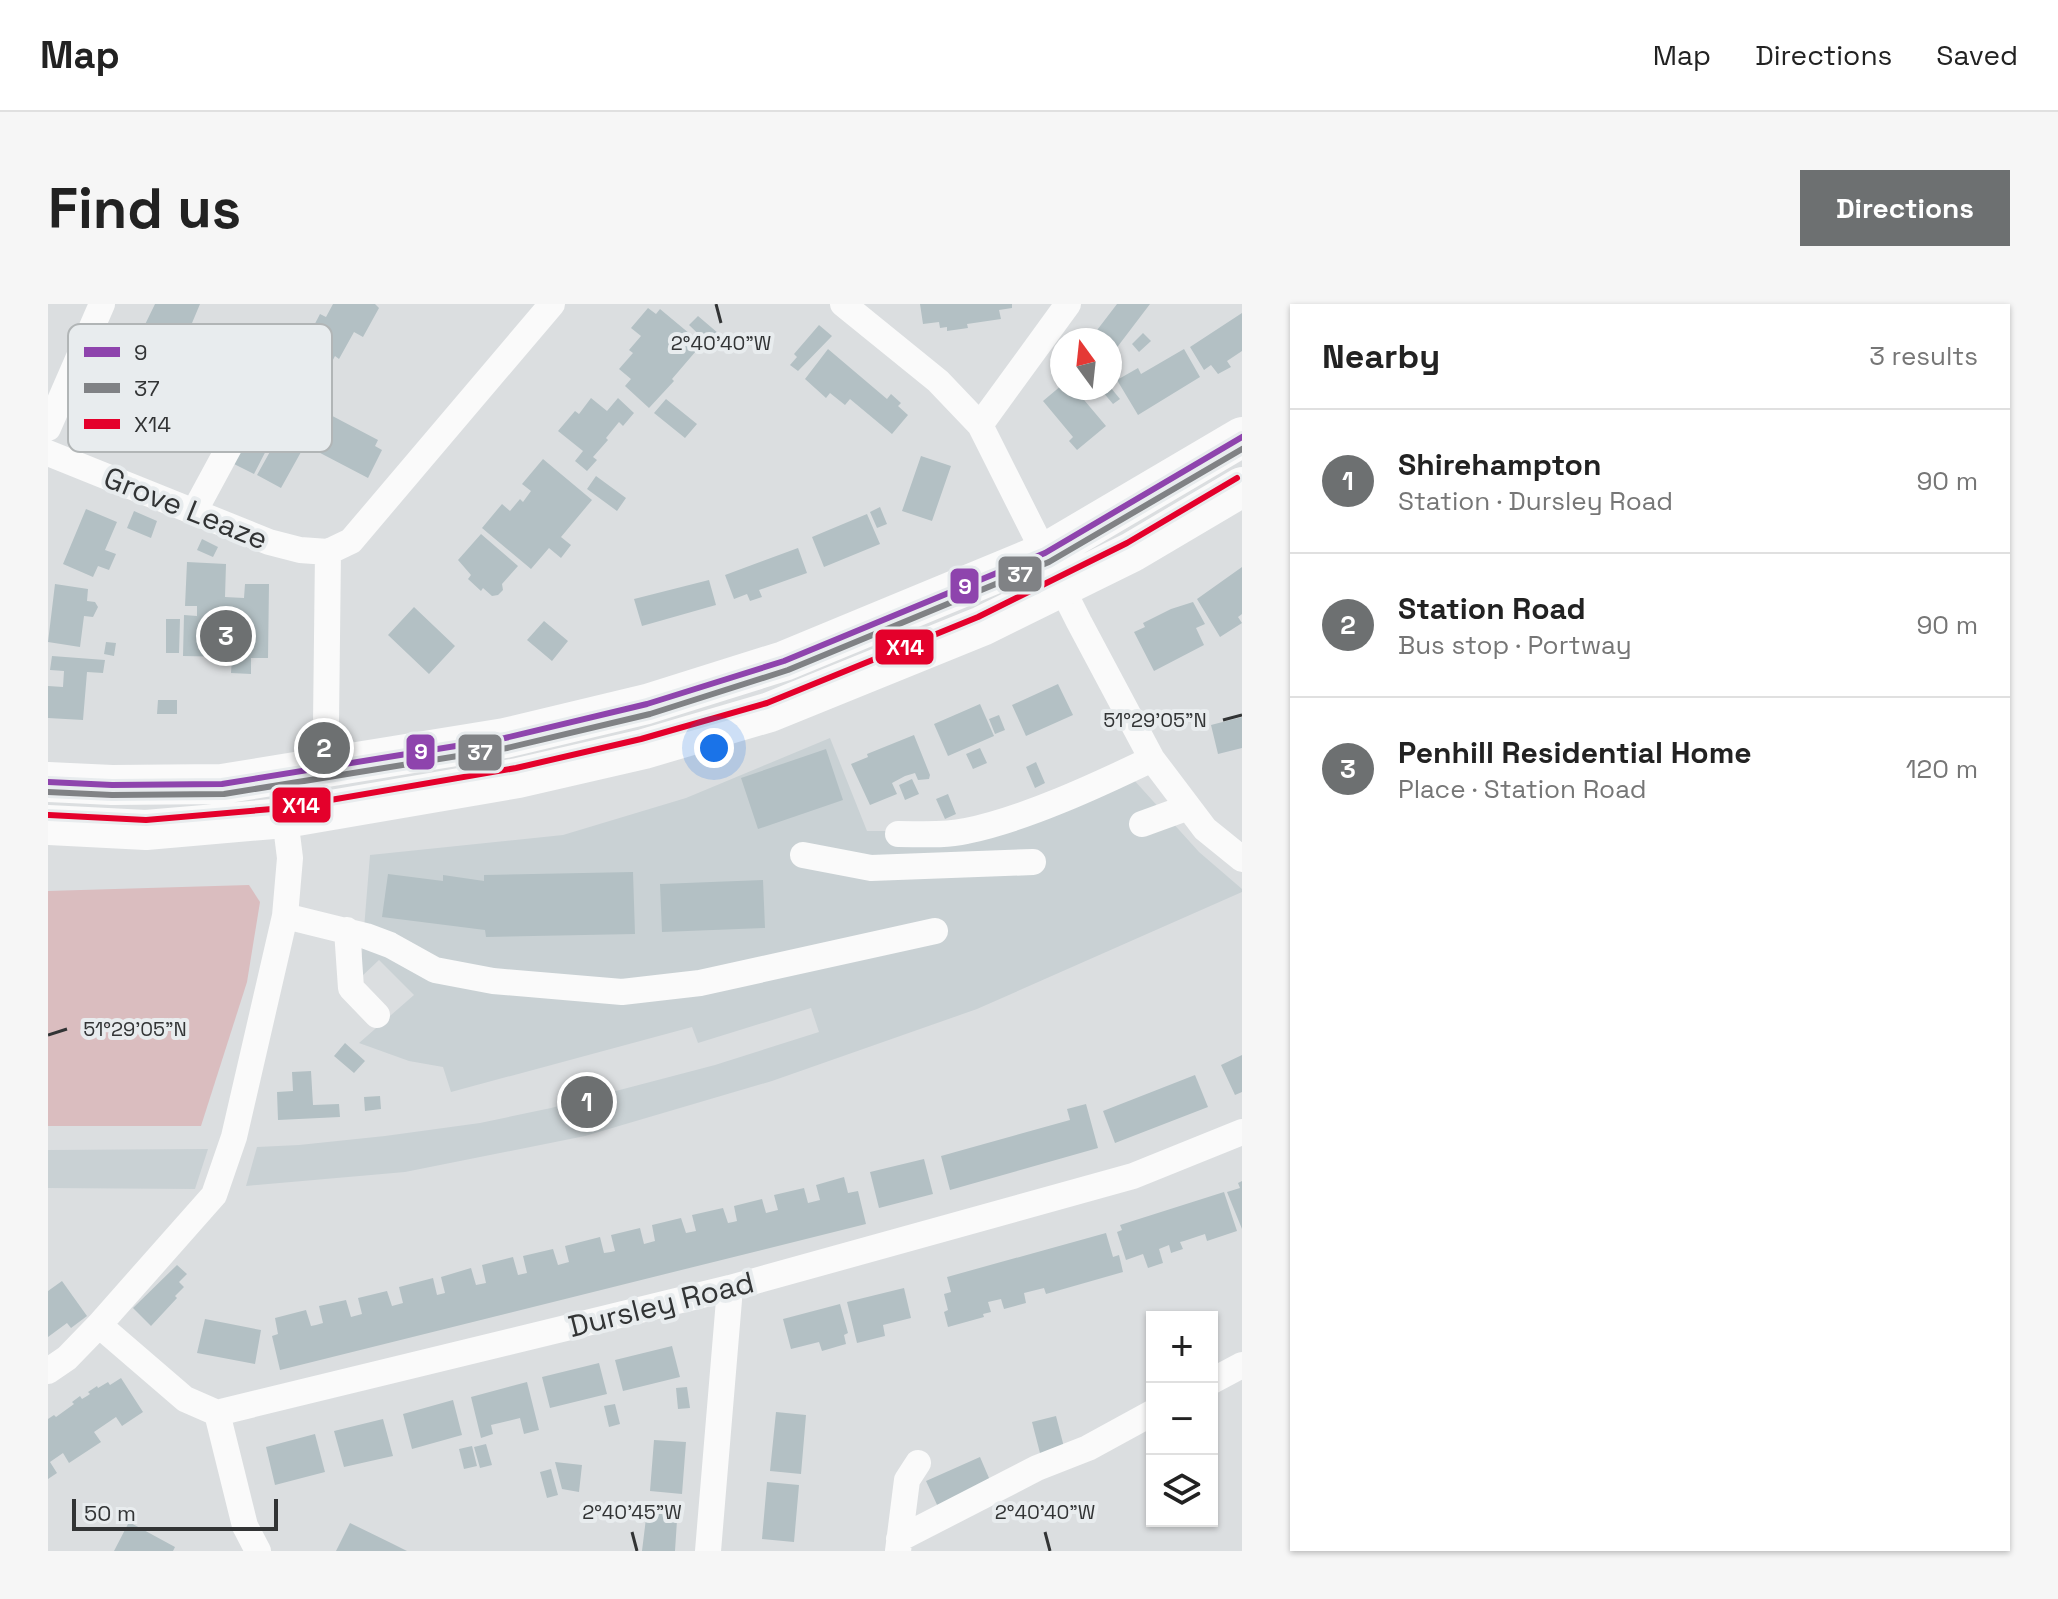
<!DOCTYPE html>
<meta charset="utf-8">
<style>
:root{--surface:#fff;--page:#f6f6f6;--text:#222;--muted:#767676;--line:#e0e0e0;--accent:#6d7071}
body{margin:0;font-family:"Space Grotesk",sans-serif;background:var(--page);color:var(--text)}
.controls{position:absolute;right:24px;bottom:24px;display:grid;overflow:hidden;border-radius:0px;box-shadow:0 2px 6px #0004}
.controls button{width:72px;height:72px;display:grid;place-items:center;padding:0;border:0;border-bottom:2px solid var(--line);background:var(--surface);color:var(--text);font:40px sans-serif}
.compass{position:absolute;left:1002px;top:24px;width:72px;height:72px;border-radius:50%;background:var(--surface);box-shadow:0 2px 6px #0004;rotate:345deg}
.scale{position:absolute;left:24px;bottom:20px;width:206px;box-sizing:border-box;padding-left:8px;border:4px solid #323435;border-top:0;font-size:22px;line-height:28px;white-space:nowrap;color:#323435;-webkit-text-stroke:6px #e8ecee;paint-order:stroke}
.you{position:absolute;left:666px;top:444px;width:28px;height:28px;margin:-20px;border:6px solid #fff;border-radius:50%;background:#1a73e8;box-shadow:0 0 0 12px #1a73e833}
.badge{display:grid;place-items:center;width:52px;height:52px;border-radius:50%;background:var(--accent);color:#fff;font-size:26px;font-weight:700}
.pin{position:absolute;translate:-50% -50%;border:4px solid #fff;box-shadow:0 2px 8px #0006}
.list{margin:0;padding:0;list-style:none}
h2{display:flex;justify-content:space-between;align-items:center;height:104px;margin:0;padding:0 32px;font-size:34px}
h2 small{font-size:26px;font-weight:400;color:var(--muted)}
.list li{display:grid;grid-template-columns:52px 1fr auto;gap:24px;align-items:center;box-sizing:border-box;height:144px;padding:0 32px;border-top:2px solid var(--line)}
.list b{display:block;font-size:30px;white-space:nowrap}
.list p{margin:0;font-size:26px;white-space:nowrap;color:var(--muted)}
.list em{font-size:26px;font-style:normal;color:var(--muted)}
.icon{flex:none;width:44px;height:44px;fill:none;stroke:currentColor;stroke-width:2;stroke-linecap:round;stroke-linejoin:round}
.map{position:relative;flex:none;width:1194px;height:1247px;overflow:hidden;border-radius:0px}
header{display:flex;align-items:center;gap:48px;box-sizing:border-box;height:112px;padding:0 40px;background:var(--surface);border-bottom:2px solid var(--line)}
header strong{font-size:38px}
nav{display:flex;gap:44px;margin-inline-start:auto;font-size:28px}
.intro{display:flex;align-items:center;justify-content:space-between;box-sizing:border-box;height:192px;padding:0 48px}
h1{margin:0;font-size:56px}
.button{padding:20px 36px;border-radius:0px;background:var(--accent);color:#fff;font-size:28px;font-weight:700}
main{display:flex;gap:48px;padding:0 48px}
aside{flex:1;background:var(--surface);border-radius:0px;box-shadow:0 2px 6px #0004}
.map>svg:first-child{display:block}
</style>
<header>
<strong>Map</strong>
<nav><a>Map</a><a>Directions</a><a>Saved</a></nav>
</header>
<div class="intro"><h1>Find us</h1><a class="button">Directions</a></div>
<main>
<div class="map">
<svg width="1194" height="1247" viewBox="0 0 1194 1247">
<rect width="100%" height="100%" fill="#dbdee0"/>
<!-- built -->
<path fill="#c9d1d4" d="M 782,434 L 819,527 L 909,527 L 1086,476 L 1151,548 L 1194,585 L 1194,588 L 929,705 L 724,777 L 537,832 L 357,868 L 198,882 L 209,843 L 251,841 L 337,832 L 432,819 L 503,804 L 667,761 L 771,728 L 763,704 L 650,739 L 644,723 L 403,788 L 395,763 L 361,757 L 311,739 L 366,691 L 331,656 L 312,674 L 322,551 L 515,531 L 638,494 Z
M 160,845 L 147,885 L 0,884 L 0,846 Z"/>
<!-- green -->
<path fill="#dabdbf" d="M 201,581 L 212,598 L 199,678 L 153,822 L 0,822 L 0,587 Z"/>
<!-- building -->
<path fill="#b3c0c4" d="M 107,0 L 152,0 L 139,31 L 127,26 L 126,30 L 137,35 L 128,57 L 97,45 L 99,41 L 89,37 Z
M 285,0 L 327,0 L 331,4 L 315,33 L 306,28 L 291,55 L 287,52 L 263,97 L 227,77 L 251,33 L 258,37 L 272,10 L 278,13 Z
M 872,0 L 964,0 L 964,4 L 951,6 L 953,15 L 919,20 L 920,24 L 899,27 L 899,23 L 892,24 L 891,18 L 875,20 Z
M 1069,0 L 1102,0 L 1064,50 L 1062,36 L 1043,34 Z
M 600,4 L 608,10 L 612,5 L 654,40 L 624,75 L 626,77 L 601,104 L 577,82 L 583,75 L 571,65 L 585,49 L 581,46 L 593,32 L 583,24 Z
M 1194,9 L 1194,47 L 1179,57 L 1183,63 L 1170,70 L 1163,61 L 1156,66 L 1142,43 Z
M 650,12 L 677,35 L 667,46 L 641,21 Z
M 771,21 L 784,32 L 750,67 L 742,61 L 749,53 L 746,50 Z
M 1095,29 L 1103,37 L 1091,48 L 1084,40 Z
M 780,45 L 839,95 L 843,90 L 853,99 L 850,102 L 860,111 L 844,130 L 802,95 L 797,101 L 782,89 L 778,94 L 757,75 Z
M 1136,45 L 1152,73 L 1090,111 L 1069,76 L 1090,64 L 1093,70 Z
M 1014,81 L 1014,84 L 1026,84 L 1058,122 L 1029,146 L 1021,137 L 1025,133 L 995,97 Z
M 1058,84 L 1063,84 L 1072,95 L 1065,100 L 1054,87 Z
M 543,94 L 559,107 L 570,94 L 586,109 L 575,122 L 571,118 L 558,134 L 560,136 L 545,153 L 549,156 L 539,167 L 527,157 L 535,147 L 510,127 L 527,107 L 531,110 Z
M 618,95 L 649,120 L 637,134 L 606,109 Z
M 273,106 L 330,136 L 327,142 L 334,146 L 320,174 L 255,140 Z
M 205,123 L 225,133 L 206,170 L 186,160 Z
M 229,135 L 253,148 L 233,184 L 209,171 Z
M 873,152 L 903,162 L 884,217 L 854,207 Z
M 495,155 L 544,196 L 513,233 L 523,241 L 513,254 L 501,244 L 483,265 L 434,224 L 454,200 L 462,207 L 472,195 L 475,198 L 483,187 L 474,180 Z
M 548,172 L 578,194 L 569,207 L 539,185 Z
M 832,203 L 839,220 L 829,224 L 822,208 Z
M 38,205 L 69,218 L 57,246 L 68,250 L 61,266 L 50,262 L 45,273 L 15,260 Z
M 86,207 L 109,217 L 103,234 L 79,224 Z
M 819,210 L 832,240 L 776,263 L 764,233 Z
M 433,230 L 470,262 L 454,280 L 455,286 L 450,291 L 444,292 L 435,284 L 433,287 L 420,275 L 423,271 L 410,256 Z
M 154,235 L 170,243 L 165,253 L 149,246 Z
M 750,244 L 759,269 L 711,286 L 714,293 L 702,297 L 699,290 L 686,295 L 677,271 Z
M 139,258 L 178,260 L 177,293 L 196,294 L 197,280 L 221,280 L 220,354 L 203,354 L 203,370 L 183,369 L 184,353 L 135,352 L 136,311 L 149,312 L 149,302 L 137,302 Z
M 1194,263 L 1194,310 L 1190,313 L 1194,319 L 1172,333 L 1149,295 Z
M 661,276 L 668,301 L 594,322 L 586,295 Z
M 7,280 L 40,285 L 39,297 L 47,298 L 50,303 L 45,313 L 36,312 L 32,343 L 0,338 Z
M 1145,298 L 1157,320 L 1148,324 L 1156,341 L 1106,367 L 1086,328 L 1097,323 L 1095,319 L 1123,305 Z
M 366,303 L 407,342 L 381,370 L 340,331 Z
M 118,315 L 132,315 L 131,349 L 118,349 Z
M 496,317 L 520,337 L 504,357 L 479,336 Z
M 58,338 L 68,339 L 66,352 L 56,350 Z
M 4,352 L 57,356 L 55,369 L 39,368 L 35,416 L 0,414 L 0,382 L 15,383 L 16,367 L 2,366 Z
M 1010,380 L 1025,411 L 978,432 L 964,401 Z
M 110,396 L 129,396 L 129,410 L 109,410 Z
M 932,400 L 946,432 L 900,452 L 886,420 Z
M 951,411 L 957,426 L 947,430 L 941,415 Z
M 1194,413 L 1194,444 L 1170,450 L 1163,421 Z
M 866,431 L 882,471 L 881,475 L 870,476 L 867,469 L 857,472 L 844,479 L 849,490 L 822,501 L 803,460 L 820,453 L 819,450 Z
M 932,444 L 939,459 L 925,465 L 918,450 Z
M 778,445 L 795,496 L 710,525 L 693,474 Z
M 988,458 L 997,479 L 987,484 L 978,463 Z
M 864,475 L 871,490 L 857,496 L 851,481 Z
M 900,490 L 908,510 L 897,515 L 888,495 Z
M 585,568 L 587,630 L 438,633 L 437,626 L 334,613 L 340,570 L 395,577 L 395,571 L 436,577 L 436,571 Z
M 715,576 L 717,624 L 614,628 L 612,580 Z
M 297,739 L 317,757 L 306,769 L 286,752 Z
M 1194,751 L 1194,788 L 1187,791 L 1173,761 Z
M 263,767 L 265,801 L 291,800 L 292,813 L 230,816 L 229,788 L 245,787 L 244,768 Z
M 1147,771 L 1160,803 L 1067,839 L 1055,807 Z
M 332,792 L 333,805 L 317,807 L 316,793 Z
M 1038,800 L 1050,844 L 902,886 L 893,852 L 1022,816 L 1019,805 Z
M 876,855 L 885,890 L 831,904 L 822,868 Z
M 796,873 L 800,889 L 810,887 L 818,920 L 232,1066 L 224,1032 L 230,1030 L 227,1014 L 258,1006 L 263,1022 L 268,1021 L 275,1019 L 271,1002 L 298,996 L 303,1013 L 314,1010 L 310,994 L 339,987 L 344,1002 L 355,999 L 351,983 L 385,974 L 389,991 L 397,989 L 393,973 L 423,964 L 428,981 L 438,979 L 434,961 L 465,953 L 470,971 L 479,969 L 475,952 L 505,945 L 510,961 L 521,958 L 517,942 L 552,933 L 556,949 L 563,948 L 567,947 L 563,931 L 592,924 L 596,940 L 607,937 L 604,921 L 633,914 L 638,929 L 648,927 L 644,911 L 675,904 L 680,919 L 685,918 L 689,917 L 686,902 L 714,895 L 718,909 L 730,906 L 726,891 L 756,884 L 760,899 L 772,896 L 768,881 Z
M 1194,877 L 1194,925 L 1179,888 L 1192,884 L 1190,879 Z
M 1176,888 L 1189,927 L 1159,937 L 1157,930 L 1136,937 L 1132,938 L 1135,945 L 1123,949 L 1121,941 L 1111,945 L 1115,959 L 1100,964 L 1095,950 L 1078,956 L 1069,928 L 1074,926 L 1072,921 Z
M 1058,929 L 1065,953 L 1071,951 L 1075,968 L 998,990 L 996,984 L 976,989 L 978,999 L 956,1005 L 953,995 L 940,998 L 943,1008 L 935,1010 L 936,1013 L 900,1023 L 896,1008 L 900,1006 L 896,990 L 903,988 L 899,973 Z
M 129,961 L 139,970 L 131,978 L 136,983 L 127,992 L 129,994 L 103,1022 L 85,1004 Z
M 14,977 L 39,1012 L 23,1024 L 19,1019 L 0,1033 L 0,987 Z
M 856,984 L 863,1014 L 835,1021 L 837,1032 L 809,1039 L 799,998 Z
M 792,1000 L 800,1029 L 796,1031 L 798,1040 L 774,1047 L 771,1038 L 743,1045 L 735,1015 Z
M 157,1015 L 213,1026 L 207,1060 L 149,1049 Z
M 624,1042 L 632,1073 L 575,1087 L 567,1056 Z
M 551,1059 L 559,1090 L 502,1104 L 494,1073 Z
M 73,1074 L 95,1108 L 74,1122 L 68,1113 L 46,1128 L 53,1138 L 21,1159 L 15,1149 L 2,1158 L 9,1169 L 0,1175 L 0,1115 L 6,1111 L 8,1113 L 26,1100 L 24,1098 L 32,1092 L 34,1095 L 39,1092 L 42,1090 L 40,1088 L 49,1082 L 50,1084 L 60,1078 L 62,1081 Z
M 479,1078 L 491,1126 L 476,1130 L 472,1114 L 443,1121 L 445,1130 L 433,1134 L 423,1093 Z
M 639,1083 L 642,1104 L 630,1105 L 628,1084 Z
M 405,1096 L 414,1131 L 364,1145 L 355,1110 Z
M 567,1100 L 572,1120 L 561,1123 L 556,1102 Z
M 728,1108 L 758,1111 L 753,1170 L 722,1167 Z
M 1008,1112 L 1017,1147 L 993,1153 L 984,1118 Z
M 335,1115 L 345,1152 L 296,1163 L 286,1127 Z
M 267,1130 L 277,1168 L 227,1181 L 218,1143 Z
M 606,1136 L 638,1138 L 634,1190 L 602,1187 Z
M 438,1140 L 444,1161 L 432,1164 L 426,1143 Z
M 424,1142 L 429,1162 L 416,1165 L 411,1145 Z
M 932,1153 L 944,1181 L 891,1205 L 878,1177 Z
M 507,1158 L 534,1161 L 531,1188 L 514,1185 Z
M 503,1165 L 510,1191 L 499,1194 L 492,1168 Z
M 719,1178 L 751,1181 L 746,1238 L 714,1235 Z
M 600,1198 L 630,1201 L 627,1247 L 594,1247 Z
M 81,1218 L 127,1243 L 125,1247 L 66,1247 Z
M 302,1219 L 343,1239 L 359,1247 L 288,1247 Z"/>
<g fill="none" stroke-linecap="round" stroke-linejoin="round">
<!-- minor -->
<path stroke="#fafafa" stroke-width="26" d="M 795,0 L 890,77 L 932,121 L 1031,318 L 1104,455 L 1157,525 L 1194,555
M 932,121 L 1020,0
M 0,124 L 54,0
M 0,149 L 221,238 L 252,246 L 280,248 L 303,237 L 504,0
M 146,208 L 212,86
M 278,419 L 280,248
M 1094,520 L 1138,504
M 850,530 C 872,530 896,532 918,527 C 977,515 1050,481 1104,455
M 755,551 L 823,564 L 985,558
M 237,612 L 318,632 L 342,641 L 387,666 L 445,677 L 574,688 L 652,679 L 887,627
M 299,626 L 303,684 L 329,711
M 51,1021 L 137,1095 L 169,1109 L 682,984 L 1085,872 L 1194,828
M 0,1067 L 19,1054 L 51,1021 L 166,891 L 186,833 L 237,612 L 242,554 L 237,514
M 1164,1077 L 1194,1061
M 169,1109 L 197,1222 L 210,1247
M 851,1235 L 989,1164 L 1040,1144 L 1104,1109
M 660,1247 L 682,984
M 850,1247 L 859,1176 L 870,1159"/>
<!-- highway -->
<path stroke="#fafafa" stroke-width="40" d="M 0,478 L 64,481 L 174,480 L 457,434 L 599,400 L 736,357 L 997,249 L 1194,133
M 0,521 L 98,526 L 237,514 L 470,474 L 596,445 L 722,408 L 934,322 L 1084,248 L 1194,183"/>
<defs>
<path id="bus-1" d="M 0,478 L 64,481 L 174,480 L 457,434 L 599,400 L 736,357 L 997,249 L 1194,133"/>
<path id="bus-2" d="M 0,488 L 64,491 L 176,490 L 459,444 L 602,410 L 740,366 L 1001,258 L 1194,145"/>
<path id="bus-3" d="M 1,511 L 98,516 L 236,504 L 468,464 L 593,435 L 719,399 L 930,313 L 1079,239 L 1189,174"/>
</defs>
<!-- bus-1 casing -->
<use href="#bus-1" stroke="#e8ecee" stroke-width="12"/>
<!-- bus-2 casing -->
<use href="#bus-2" stroke="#e8ecee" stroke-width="12"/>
<!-- bus-3 casing -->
<use href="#bus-3" stroke="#e8ecee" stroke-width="12"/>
<!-- bus-1 -->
<use href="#bus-1" stroke="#8e44ad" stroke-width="6"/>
<!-- bus-2 -->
<use href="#bus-2" stroke="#808285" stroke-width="6"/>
<!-- bus-3 -->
<use href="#bus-3" stroke="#e4002b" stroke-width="6"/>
</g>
<!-- ticks -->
<path fill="none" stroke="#323435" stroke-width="3" d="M 668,0 L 673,19M 1175,416 L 1194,411M 0,731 L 19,725M 584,1228 L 589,1247M 997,1228 L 1002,1247"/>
<g text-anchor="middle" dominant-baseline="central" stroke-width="8" stroke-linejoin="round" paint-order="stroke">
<!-- street labels -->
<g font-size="30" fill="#323435" stroke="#e8ecee">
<text transform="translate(138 204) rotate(22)">Grove Leaze</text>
<text transform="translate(613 1000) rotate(-14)">Dursley Road</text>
</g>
</g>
<!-- legend -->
<rect x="20" y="20" width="264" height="128" rx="12" fill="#e8ecee" stroke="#b1b5b6" stroke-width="2"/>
<rect x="36" y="43" width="36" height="10" fill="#8e44ad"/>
<rect x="36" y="79" width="36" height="10" fill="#808285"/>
<rect x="36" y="115" width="36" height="10" fill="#e4002b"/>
<g font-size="22" fill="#323435">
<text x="86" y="56">9</text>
<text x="86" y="92">37</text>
<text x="86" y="128">X14</text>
</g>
<g font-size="20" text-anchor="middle" fill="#323435" stroke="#e8ecee" stroke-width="8" stroke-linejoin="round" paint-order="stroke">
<text x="673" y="46">2°40'40"W</text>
<text x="1107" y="423">51°29'05"N</text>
<text x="87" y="732">51°29'05"N</text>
<text x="584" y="1215">2°40'45"W</text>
<text x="997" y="1215">2°40'40"W</text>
</g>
<g stroke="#e8ecee" stroke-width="3">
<rect x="949" y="251" width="46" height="38" rx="8" fill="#808285"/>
<rect x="901" y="263" width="31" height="38" rx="8" fill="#8e44ad"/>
<rect x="826" y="324" width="61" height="38" rx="8" fill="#e4002b"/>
<rect x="357" y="429" width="31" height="38" rx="8" fill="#8e44ad"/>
<rect x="409" y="429" width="46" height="39" rx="8" fill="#808285"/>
<rect x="223" y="482" width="61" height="38" rx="8" fill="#e4002b"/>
</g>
<g font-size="22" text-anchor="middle" font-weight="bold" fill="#fff">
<text x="972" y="278">37</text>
<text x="917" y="290">9</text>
<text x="857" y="351">X14</text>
<text x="373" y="455">9</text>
<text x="432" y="456">37</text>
<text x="253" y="509">X14</text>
</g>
</svg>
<div class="controls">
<button>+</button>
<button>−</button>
<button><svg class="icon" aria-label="layers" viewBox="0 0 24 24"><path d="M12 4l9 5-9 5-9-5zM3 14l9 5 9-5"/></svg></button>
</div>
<svg class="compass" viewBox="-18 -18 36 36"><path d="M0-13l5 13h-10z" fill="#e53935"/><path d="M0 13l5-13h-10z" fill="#767676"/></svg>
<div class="scale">50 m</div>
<div class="you"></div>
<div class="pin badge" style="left:539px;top:798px">1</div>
<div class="pin badge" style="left:276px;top:444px">2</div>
<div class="pin badge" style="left:178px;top:332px">3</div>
</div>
<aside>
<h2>Nearby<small>3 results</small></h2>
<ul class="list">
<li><span class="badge">1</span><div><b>Shirehampton</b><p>Station · Dursley Road</p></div><em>90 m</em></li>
<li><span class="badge">2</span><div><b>Station Road</b><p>Bus stop · Portway</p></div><em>90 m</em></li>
<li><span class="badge">3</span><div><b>Penhill Residential Home</b><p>Place · Station Road</p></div><em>120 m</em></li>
</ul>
</aside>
</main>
